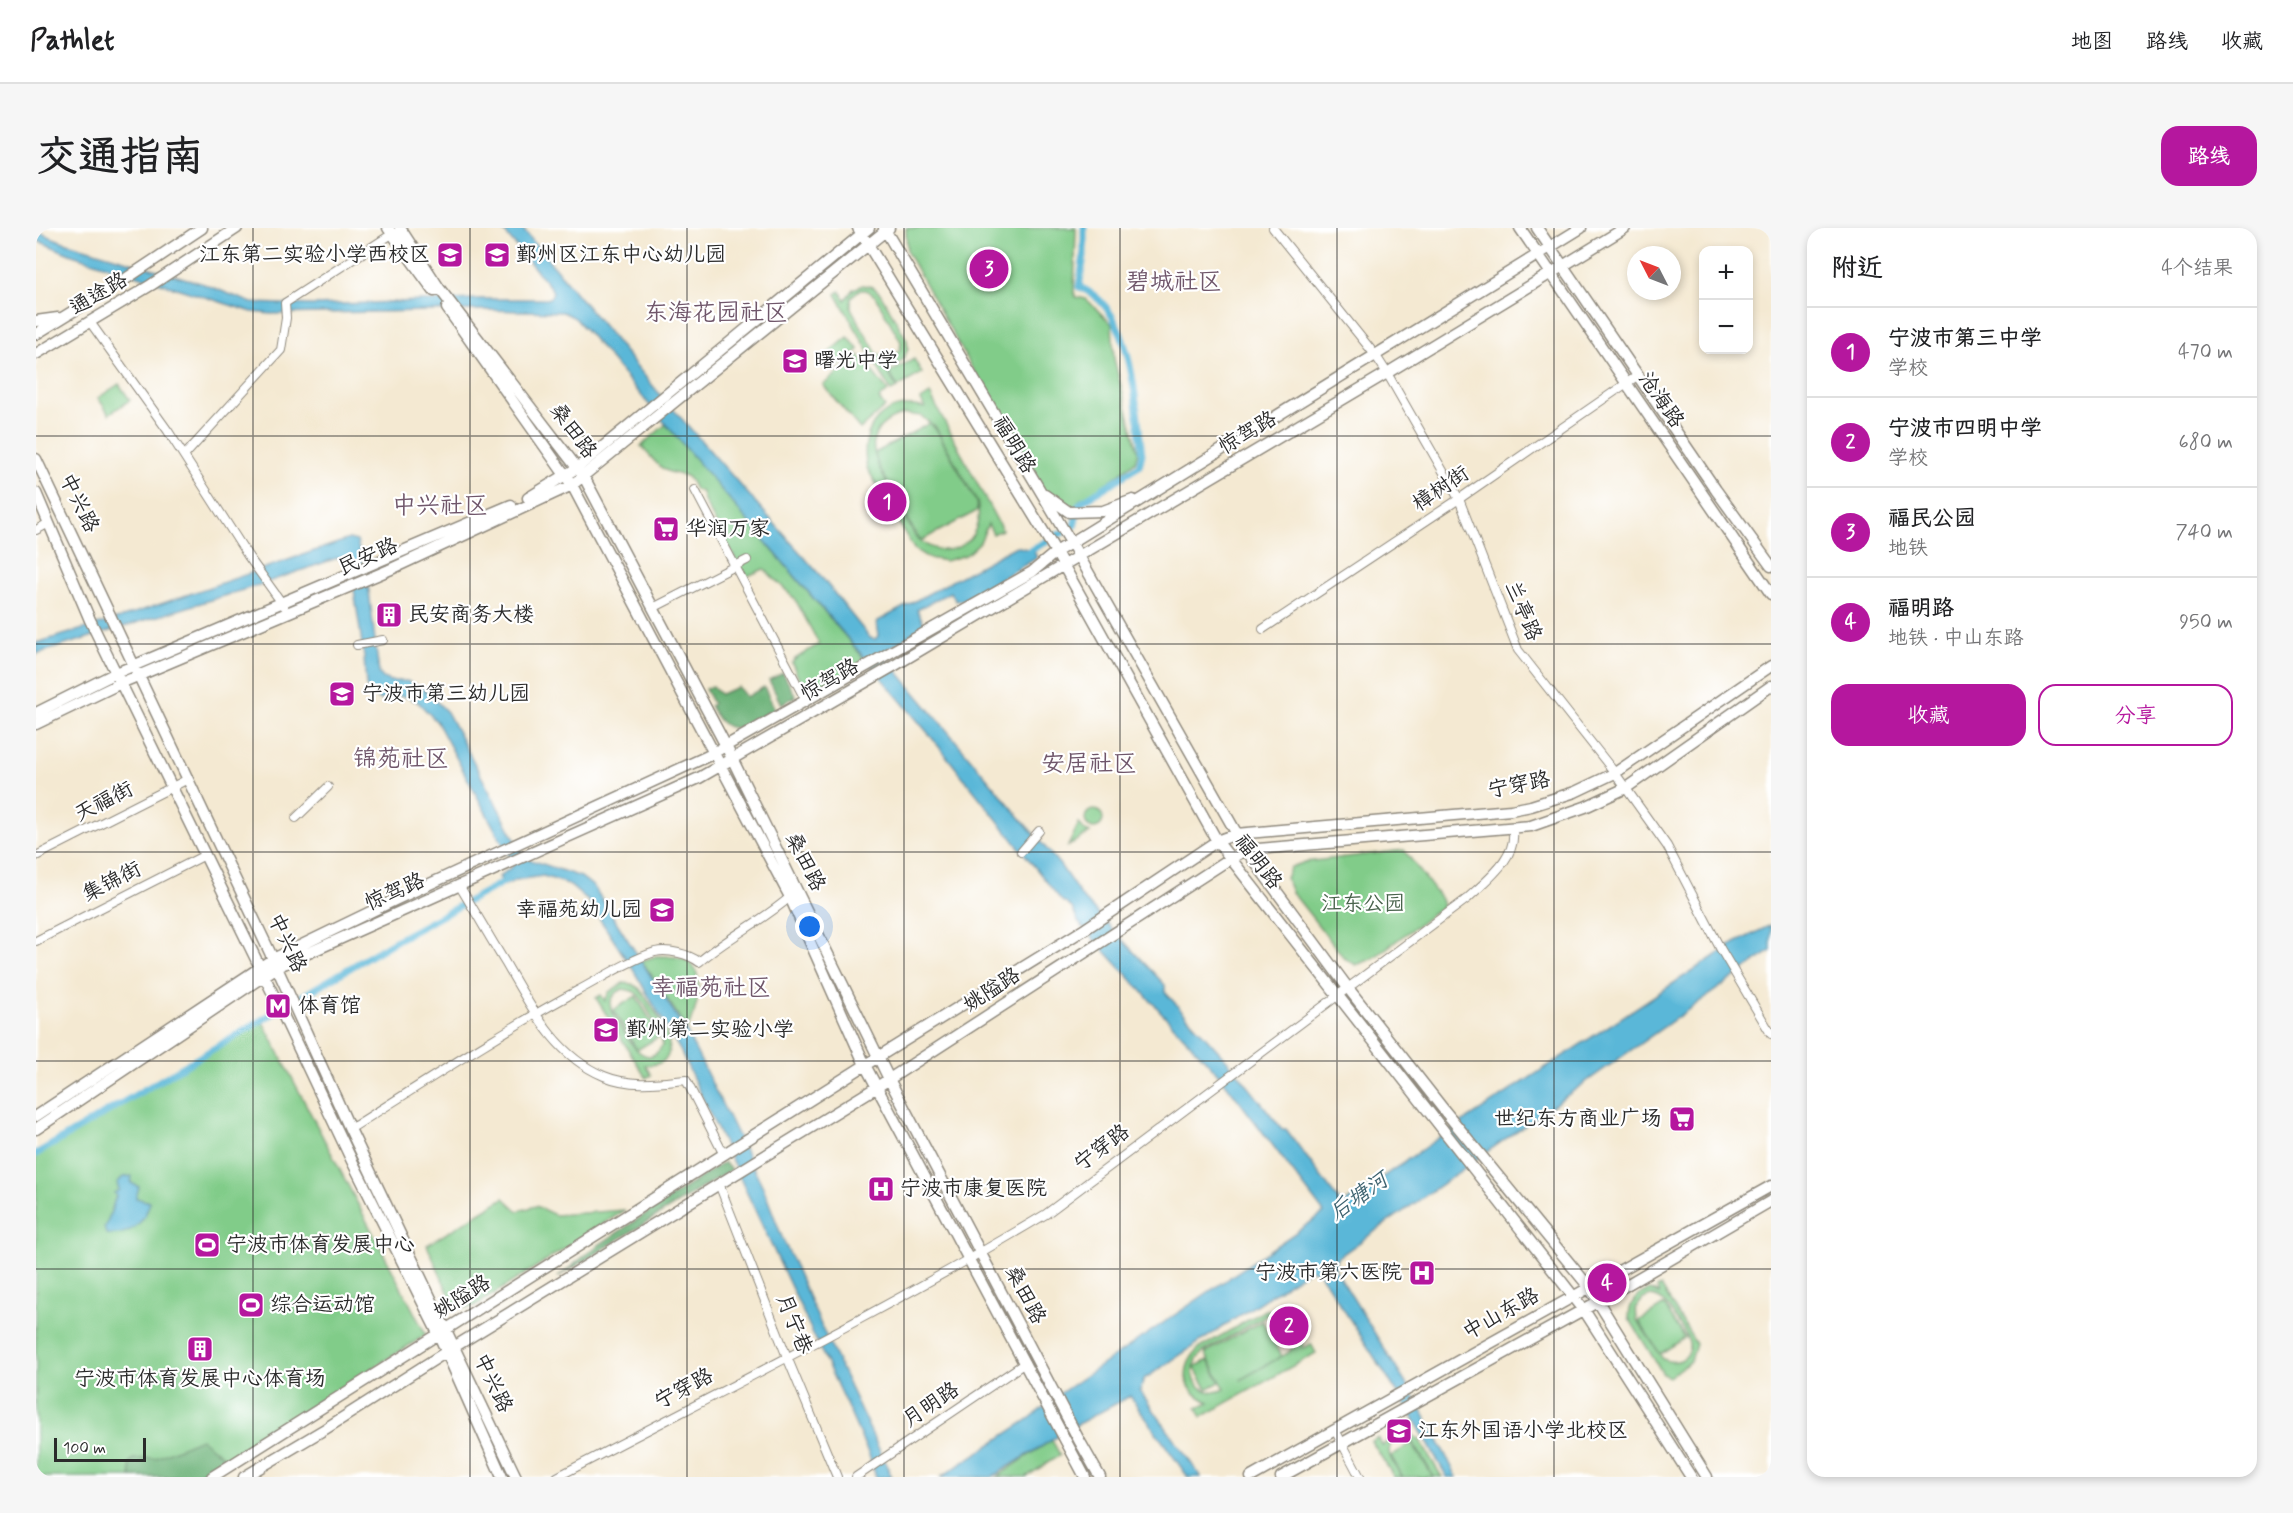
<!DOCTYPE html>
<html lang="zh">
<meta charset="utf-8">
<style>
:root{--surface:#fff;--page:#f6f6f6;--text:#202124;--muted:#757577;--line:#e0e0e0;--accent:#b5179e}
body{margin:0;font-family:Mynerve,"LXGW WenKai TC",sans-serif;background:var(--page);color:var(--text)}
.controls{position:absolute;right:18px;top:18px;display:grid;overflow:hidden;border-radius:12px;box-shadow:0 3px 9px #0003}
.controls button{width:54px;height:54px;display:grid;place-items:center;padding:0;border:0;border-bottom:2px solid var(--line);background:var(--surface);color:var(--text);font:30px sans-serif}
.compass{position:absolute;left:1591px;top:18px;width:54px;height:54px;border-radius:50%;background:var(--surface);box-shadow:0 3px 9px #0003;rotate:312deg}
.scale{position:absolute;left:18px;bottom:15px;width:92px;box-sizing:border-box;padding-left:6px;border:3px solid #2b2b2b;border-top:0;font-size:16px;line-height:21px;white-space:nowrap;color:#2b2b2b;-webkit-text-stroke:4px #fff;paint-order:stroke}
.you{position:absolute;left:774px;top:699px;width:21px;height:21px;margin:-15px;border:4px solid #fff;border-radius:50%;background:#1a73e8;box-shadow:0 0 0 9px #1a73e833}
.badge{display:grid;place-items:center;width:39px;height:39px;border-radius:50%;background:var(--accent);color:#fff;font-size:20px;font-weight:700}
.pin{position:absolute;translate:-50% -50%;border:3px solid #fff;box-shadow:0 2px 6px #0006}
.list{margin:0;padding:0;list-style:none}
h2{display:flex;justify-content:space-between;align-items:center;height:78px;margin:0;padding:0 24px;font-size:26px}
h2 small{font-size:20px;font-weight:400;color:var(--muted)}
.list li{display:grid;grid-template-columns:39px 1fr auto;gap:18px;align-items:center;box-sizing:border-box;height:90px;padding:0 24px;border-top:2px solid var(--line)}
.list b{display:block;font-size:22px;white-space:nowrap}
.list p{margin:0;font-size:20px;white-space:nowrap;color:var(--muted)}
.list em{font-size:20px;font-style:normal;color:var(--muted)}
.actions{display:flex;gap:12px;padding:18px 24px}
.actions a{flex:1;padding:14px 0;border:2px solid var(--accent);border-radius:18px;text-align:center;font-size:21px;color:var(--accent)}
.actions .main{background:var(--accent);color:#fff}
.map{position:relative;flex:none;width:1735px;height:1249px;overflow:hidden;border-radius:18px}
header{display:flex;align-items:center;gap:36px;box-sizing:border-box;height:84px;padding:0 30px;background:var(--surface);border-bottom:2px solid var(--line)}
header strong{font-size:28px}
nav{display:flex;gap:33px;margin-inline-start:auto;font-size:21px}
.intro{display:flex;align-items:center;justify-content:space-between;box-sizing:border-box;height:144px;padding:0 36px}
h1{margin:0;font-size:42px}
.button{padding:15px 27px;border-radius:18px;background:var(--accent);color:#fff;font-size:21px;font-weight:700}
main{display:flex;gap:36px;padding:0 36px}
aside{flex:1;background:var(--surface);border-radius:18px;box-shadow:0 3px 9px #0003}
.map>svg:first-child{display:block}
</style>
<header>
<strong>Pathlet</strong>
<nav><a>地图</a><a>路线</a><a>收藏</a></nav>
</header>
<div class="intro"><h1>交通指南</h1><a class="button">路线</a></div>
<main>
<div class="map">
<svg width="1735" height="1249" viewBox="0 0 1735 1249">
<rect width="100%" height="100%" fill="#fff"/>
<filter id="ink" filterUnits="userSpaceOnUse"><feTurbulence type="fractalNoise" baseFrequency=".0167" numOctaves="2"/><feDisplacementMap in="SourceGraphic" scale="12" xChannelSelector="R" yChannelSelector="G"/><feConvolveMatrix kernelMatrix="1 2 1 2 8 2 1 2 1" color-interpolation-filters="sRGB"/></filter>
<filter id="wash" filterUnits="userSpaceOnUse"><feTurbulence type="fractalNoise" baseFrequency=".008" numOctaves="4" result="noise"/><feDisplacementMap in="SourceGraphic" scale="24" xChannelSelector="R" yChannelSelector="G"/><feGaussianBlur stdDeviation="1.35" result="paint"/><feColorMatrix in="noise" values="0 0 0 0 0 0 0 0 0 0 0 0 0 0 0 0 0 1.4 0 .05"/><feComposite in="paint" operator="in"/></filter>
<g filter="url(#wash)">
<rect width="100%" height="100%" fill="#f4e9d2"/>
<!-- green -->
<path fill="#81cc89" stroke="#567c5a" stroke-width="1.5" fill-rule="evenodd" d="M 870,0 L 1040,0 L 1038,64 L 1040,69 L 1050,71 L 1076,96 L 1078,131 L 1102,224 L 1099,234 L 1056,266 L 1044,271 L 1038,283 L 1005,263 L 871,24 Z
M 827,57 L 837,59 L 844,65 L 871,112 L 872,121 L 867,132 L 859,138 L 848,138 L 861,160 L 855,163 L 800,66 L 804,63 L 809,72 L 817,61 ZM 823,62 L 830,62 L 839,68 L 865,114 L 864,121 L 857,129 L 849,130 L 841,126 L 815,80 L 815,69 Z
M 812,109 L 823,122 L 799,140 L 789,128 Z
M 823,127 L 852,163 L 843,171 L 849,179 L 824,201 L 787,157 Z
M 878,131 L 886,145 L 862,159 L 853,145 Z
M 83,156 L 94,172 L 73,186 L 62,170 Z
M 894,166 L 966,302 L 957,306 L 952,296 L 944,314 L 930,327 L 909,333 L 892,330 L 878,321 L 831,240 C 822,200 848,169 889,180 L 885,172 ZM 869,186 L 885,188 L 894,195 L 839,225 L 841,235 L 881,308 L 886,312 L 941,283 L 940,274 L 901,203 L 894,195 L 899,198 L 941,274 C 951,314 909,339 879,308 C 871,292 863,277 854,261 C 837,230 822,199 869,186 Z
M 630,196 L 831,434 L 778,466 L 769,465 L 756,435 L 759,431 L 783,416 L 759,371 L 728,341 L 709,349 L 668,273 L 666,264 L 659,262 C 650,239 645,251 629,242 C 621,238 612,225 605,218 Z
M1049 591a9 9 0 1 1 18 0a9 9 0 1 1-18 0Z
M 1043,595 L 1049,603 L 1054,605 L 1032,618 Z
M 1368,622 L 1405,671 L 1407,678 L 1336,731 L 1320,737 L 1308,730 L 1256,664 L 1250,650 L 1255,639 L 1269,634 Z
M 620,728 C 631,728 644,728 653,734 C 671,748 660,785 651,801 L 606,733 Z
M 587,755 L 596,756 L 603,760 C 617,779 660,838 609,837 L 615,847 L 610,850 L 560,770 L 565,767 L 569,773 L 573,764 ZM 587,761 C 592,762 597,762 601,766 C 608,774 628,808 626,818 C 607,850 584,796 575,782 C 573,772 578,765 587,761 Z
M 600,768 L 624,808 L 601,822 L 577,782 Z
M 227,794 L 390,1107 L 162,1249 L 0,1249 L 0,926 Z
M 468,970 L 482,983 L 500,978 L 519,987 L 589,982 L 442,1076 C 431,1082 425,1082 416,1073 L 391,1017 Z
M 1625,1058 L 1660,1116 L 1655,1133 L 1633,1149 L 1627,1146 L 1593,1090 C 1593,1075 1600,1066 1614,1062 L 1623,1066 L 1621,1060 ZM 1615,1068 C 1620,1069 1624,1070 1628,1074 C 1634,1081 1652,1107 1653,1116 C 1655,1132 1639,1137 1627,1131 L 1601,1092 L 1600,1080 L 1607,1071 Z
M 1628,1077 L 1649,1110 L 1624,1126 L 1603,1093 Z
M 1229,1082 C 1253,1081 1272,1096 1266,1121 L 1275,1116 L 1280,1125 L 1166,1189 L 1161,1180 L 1173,1174 C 1147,1163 1143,1142 1162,1121 ZM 1231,1087 L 1247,1091 L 1257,1101 L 1258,1118 L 1252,1125 L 1204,1152 L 1246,1128 L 1226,1093 L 1169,1125 L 1189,1161 C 1174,1169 1159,1160 1157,1144 L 1161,1131 L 1167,1124 Z
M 1172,1132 L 1184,1154 L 1171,1161 L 1158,1139 Z
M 1368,1203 L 1383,1211 L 1406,1249 L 1398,1249 L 1377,1214 L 1366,1209 L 1356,1213 C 1348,1227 1359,1237 1366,1249 L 1358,1249 L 1335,1213 L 1341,1210 L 1347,1218 L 1357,1206 Z
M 1016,1212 L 1024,1227 L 990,1249 L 961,1249 Z
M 1376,1215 L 1397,1249 L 1367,1249 L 1355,1228 Z"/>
<!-- forest -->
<path fill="#68b075" stroke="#4a6e50" stroke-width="1.5" d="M 747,445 L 760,469 L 745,476 L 733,452 Z
M 676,458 L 684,466 L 702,459 L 710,469 L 728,459 L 739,481 C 710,496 693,516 674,478 L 677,476 L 669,461 Z
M 688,934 L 695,942 L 522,1049 L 561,1018 Z
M 165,1211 L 189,1230 L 158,1249 L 95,1249 L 94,1236 L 97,1231 L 120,1230 Z"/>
<!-- water -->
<path fill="#5ab7d8" stroke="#427182" stroke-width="1.5" d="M 465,0 L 486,0 L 622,164 L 783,346 L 834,410 L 839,411 L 843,407 L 841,396 L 842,393 L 980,318 L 998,323 L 1001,330 L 927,372 L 920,373 L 914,364 L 881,382 L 889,397 L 846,425 L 1024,637 L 1045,668 L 1129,757 L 1129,764 L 1197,839 L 1246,901 L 1250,901 L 1306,977 L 1401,911 L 1697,716 L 1735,697 L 1735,723 L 1300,1031 L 1299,1041 L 1385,1180 L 1421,1249 L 1411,1249 L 1375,1186 L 1284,1045 L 1274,1041 L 1108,1151 L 1104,1163 L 1165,1249 L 1152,1249 L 1094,1168 L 1042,1196 L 956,1249 L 905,1249 L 993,1191 L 1026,1164 L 1288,985 L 1185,849 L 1043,695 L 1036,680 L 1025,672 L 892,505 L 554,107 L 539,90 L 527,84 L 445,82 L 235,86 L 216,84 L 36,27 L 0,12 L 0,3 L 25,13 L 168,56 L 216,75 L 278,77 L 442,71 L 511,71 L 515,69 L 517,64 L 515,60 Z
M 313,311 L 321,313 L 333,363 L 343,445 L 347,450 L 354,453 L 371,453 L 386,459 L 411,484 L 489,630 L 545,649 L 558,659 L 650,803 L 727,959 L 746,1009 L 789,1106 L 856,1249 L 840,1249 L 833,1227 L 809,1174 L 644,822 L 598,743 L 552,673 L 532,656 L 507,648 L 480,652 L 469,657 L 463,649 L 478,637 L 401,494 L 382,474 L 371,469 L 362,468 L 345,472 L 338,469 L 330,458 L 328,429 L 314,335 L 307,330 L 301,330 L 223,357 L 0,426 L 0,415 L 84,390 Z
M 96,948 L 95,955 L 103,959 L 100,970 L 114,974 C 109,995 93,1009 70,1006 L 68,999 L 70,998 L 80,968 L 78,965 L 83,962 L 81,955 L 87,949 Z"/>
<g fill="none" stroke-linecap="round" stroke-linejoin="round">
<!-- canal -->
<path stroke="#5ab7d8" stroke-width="7" d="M 990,325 L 1038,298 L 1043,277 L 1047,273 L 1103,238 L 1106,226 C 1099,176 1098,79 1043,59 L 1048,28 L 1048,0
M 0,926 L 361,712 L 475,650"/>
</g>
</g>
<g filter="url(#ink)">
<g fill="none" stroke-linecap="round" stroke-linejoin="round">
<defs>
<path id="minor" d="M 1237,0 L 1340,128 L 1351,145 L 1423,271 L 1482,422 L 1579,545 L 1631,618 L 1684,720 L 1735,806
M 54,94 L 132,203 L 212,328 L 248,378
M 148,228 L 245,122 L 250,90 L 249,75 L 356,6
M 659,262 L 770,473
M 0,302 L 13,295
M 617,380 L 711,332
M 1227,401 L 1423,271 L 1601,148
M 321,417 L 347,412
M 260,590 L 292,559
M 985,624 L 1003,603
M 0,628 L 152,551
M 423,657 C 439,683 454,710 470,736 C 495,779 519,828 568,848 C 594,859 622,855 650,852 L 688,927
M 0,713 L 169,627
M 314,901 C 389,854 463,805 541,763 C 566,750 593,732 619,724 C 632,721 653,726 663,734 C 691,710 725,694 754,669
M 683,956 L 751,1129 L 801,1249
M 1299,1202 L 1324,1249
M 521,1249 C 685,1163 852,1081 1010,986 L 1432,670 C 1451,652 1484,628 1476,599
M 820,1249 L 989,1135"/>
<path id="major" d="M 352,0 L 398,63
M 364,0 L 403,60 L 548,249 L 690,518 L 853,851 L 1043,1212 L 1064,1249
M 822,0 L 1020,324 L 1181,613 L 1548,1082 L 1655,1249
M 848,0 L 1043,328 L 1210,622 L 1312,760 L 1408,882 L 1553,1059 L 1671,1249
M 1484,0 L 1735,366
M 1501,0 L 1680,262 L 1735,338
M 411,80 L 536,257 L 754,669 L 829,837 L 1049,1249
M 0,93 L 22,90
M 0,106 L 91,50 L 166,0
M 0,126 L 115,57 L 201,0
M 0,231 L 237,731 L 314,901 L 480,1249
M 0,265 L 54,392 L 238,768 L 316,933 L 403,1107 L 466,1249
M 1009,267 L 1033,284 L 1067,283 L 1097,272
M 492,270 L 541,240 L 833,0
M 0,485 L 78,446 L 475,277
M 0,496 L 85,455 L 353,342 L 536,257 L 853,0
M 0,888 L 237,731 L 361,671 L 672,528 L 996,344 L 1020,324 L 1545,0
M 0,901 L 241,739 L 663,550 L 861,436 L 1351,145 L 1589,0
M 176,1249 L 842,829 L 1049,701 L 1181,613 L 1200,606 L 1475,582 L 1495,578 L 1539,564 L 1579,545 L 1735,438
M 208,1249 L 289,1201 L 418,1119 L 841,859 L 1195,630 L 1210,622 L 1495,598 L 1549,579 L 1590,560 L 1735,458
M 1215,1249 L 1735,958
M 1245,1249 L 1563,1073 L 1735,973"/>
</defs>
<!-- minor casing -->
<use href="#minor" stroke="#908a7e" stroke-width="10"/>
<!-- major casing -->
<use href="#major" stroke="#908a7e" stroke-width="13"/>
<!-- minor -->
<use href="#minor" stroke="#fff" stroke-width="8"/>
<!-- major -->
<use href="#major" stroke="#fff" stroke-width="10"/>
</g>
</g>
<!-- grid -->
<path fill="none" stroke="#2b2b2b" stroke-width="1.5" stroke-opacity="0.55" d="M 217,0 L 217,1249M 434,0 L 434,1249M 651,0 L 651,1249M 868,0 L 868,1249M 1084,0 L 1084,1249M 1301,0 L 1301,1249M 1518,0 L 1518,1249M 0,208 L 1735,208M 0,416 L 1735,416M 0,624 L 1735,624M 0,833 L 1735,833M 0,1041 L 1735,1041"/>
<!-- icons -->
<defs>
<symbol id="school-square" viewBox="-11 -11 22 22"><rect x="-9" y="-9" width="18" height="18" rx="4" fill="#b5179e" stroke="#fff"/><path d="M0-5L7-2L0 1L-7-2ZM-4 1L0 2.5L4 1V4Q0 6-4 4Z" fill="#fff"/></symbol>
<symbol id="supermarket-square" viewBox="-11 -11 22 22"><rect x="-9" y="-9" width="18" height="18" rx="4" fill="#b5179e" stroke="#fff"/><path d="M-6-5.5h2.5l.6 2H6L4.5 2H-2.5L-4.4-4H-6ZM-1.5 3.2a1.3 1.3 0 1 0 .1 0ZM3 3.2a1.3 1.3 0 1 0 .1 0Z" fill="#fff"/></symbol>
<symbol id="building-square" viewBox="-11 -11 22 22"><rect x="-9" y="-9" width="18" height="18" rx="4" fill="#b5179e" stroke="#fff"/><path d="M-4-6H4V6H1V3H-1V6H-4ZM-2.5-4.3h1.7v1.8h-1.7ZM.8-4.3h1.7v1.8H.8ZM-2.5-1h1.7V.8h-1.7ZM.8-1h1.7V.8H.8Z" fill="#fff"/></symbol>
<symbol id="metro-square" viewBox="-11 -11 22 22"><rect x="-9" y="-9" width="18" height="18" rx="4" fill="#b5179e" stroke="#fff"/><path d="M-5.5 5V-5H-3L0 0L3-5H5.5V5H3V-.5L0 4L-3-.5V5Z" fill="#fff"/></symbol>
<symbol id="hospital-square" viewBox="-11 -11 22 22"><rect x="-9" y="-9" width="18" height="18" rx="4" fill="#b5179e" stroke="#fff"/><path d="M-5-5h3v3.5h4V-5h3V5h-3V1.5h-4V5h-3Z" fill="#fff"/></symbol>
<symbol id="stadium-square" viewBox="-11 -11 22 22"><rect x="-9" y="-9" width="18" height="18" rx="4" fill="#b5179e" stroke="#fff"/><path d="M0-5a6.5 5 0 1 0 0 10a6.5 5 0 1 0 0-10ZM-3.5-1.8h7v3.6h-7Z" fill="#fff"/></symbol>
</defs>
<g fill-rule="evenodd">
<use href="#school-square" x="399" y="12" width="30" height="30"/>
<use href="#school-square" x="446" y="12" width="30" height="30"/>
<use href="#school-square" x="744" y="118" width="30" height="30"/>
<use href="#supermarket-square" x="615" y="286" width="30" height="30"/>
<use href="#building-square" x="338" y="372" width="30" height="30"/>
<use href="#school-square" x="291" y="451" width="30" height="30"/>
<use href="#school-square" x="611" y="667" width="30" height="30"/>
<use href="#metro-square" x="227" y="763" width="30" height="30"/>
<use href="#school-square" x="555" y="787" width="30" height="30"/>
<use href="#supermarket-square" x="1631" y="876" width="30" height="30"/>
<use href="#hospital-square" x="830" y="946" width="30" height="30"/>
<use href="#stadium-square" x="156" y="1002" width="30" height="30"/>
<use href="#hospital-square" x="1371" y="1030" width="30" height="30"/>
<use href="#stadium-square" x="200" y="1062" width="30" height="30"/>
<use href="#building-square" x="149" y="1106" width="30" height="30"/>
<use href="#school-square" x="1348" y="1188" width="30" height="30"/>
</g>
<g text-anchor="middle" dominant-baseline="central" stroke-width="4.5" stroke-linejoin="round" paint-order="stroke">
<!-- poi labels -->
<g font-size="21" fill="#2b2b2b" stroke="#fff" text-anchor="start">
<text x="394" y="27" text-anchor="end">江东第二实验小学西校区</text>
<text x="480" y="27">鄞州区江东中心幼儿园</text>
<text x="778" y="133">曙光中学</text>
<text x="650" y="301">华润万家</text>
<text x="372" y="387">民安商务大楼</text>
<text x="326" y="466">宁波市第三幼儿园</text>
<text x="606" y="682" text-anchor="end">幸福苑幼儿园</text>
<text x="262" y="778">体育馆</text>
<text x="590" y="802">鄞州第二实验小学</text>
<text x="1626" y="891" text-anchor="end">世纪东方商业广场</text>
<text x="864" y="961">宁波市康复医院</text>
<text x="190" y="1017">宁波市体育发展中心</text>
<text x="1366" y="1045" text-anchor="end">宁波市第六医院</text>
<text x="234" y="1077">综合运动馆</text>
<text x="164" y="1151" text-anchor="middle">宁波市体育发展中心体育场</text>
<text x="1382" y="1203">江东外国语小学北校区</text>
</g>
<!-- street labels -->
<g font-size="21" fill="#2b2b2b" stroke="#fff">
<text transform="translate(63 66) rotate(-31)">通途路</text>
<text transform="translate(1625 172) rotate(55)">沧海路</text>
<text transform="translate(537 203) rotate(53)">桑田路</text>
<text transform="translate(1212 205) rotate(-31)">惊驾路</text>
<text transform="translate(978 217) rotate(59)">福明路</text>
<text transform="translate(1405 261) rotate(-34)">樟树街</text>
<text transform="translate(43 275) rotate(64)">中兴路</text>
<text transform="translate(332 329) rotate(-24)">民安路</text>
<text transform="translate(1487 383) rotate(67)">兰亭路</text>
<text transform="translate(794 452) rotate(-30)">惊驾路</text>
<text transform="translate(1483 557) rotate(-11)">宁穿路</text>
<text transform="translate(68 574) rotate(-27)">天福街</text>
<text transform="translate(769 634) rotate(63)">桑田路</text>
<text transform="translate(1222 634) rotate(52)">福明路</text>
<text transform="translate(76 654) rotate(-27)">集锦街</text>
<text transform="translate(359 664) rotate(-24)">惊驾路</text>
<text transform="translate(251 715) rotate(65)">中兴路</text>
<text transform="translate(956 762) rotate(-33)">姚隘路</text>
<text transform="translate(1066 920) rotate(-37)">宁穿路</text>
<text transform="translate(989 1067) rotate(62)">桑田路</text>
<text transform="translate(426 1069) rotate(-32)">姚隘路</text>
<text transform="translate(1465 1086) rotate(-29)">中山东路</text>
<text transform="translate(758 1096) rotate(68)">月宁巷</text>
<text transform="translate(457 1155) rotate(65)">中兴路</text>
<text transform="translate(648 1161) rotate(-28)">宁穿路</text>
<text transform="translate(895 1177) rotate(-34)">月明路</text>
</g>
<!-- park labels -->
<g font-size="21" fill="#49634c" stroke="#fff">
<text x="1327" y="676">江东公园</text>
</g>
<!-- water labels -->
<g font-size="22" font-style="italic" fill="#3e6370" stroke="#fff">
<text transform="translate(1323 969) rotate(-35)">后塘河</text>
</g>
<!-- quarter labels -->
<g font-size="24" fill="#70576b" stroke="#fff">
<text x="1138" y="54">碧城社区</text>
<text x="680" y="85">东海花园社区</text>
<text x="404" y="278">中兴社区</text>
<text x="365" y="531">锦苑社区</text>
<text x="1053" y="536">安居社区</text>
<text x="675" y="760">幸福苑社区</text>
</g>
</g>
</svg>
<div class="controls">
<button>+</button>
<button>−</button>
</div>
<svg class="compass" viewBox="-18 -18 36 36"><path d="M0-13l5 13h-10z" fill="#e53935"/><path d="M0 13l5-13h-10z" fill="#757577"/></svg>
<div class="scale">100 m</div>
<div class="you"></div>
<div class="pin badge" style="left:851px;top:274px">1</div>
<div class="pin badge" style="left:1253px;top:1098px">2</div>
<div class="pin badge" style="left:953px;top:41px">3</div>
<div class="pin badge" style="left:1571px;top:1055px">4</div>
</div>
<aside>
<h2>附近<small>4个结果</small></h2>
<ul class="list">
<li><span class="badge">1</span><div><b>宁波市第三中学</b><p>学校</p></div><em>470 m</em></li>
<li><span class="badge">2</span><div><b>宁波市四明中学</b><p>学校</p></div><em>680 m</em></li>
<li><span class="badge">3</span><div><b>福民公园</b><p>地铁</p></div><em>740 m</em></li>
<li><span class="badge">4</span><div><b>福明路</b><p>地铁 · 中山东路</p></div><em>950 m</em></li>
</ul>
<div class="actions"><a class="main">收藏</a><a>分享</a></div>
</aside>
</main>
